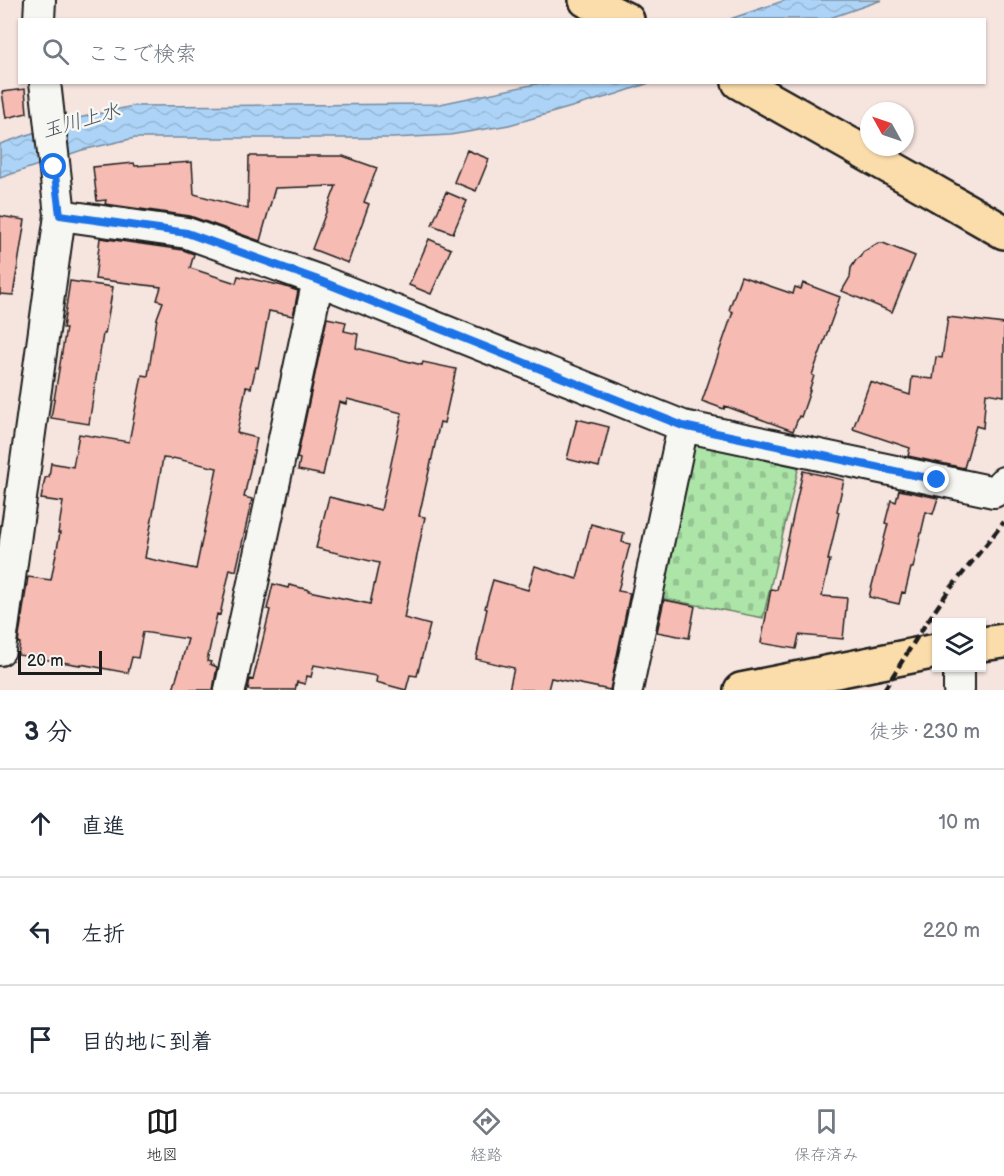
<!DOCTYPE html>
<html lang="ja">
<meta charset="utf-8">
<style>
:root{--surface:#fff;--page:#f6f6f7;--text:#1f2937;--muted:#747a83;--line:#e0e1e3;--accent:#1c1c1c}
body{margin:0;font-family:"Balsamiq Sans","Klee One",sans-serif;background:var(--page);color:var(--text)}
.controls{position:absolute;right:18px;bottom:18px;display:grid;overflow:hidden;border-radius:0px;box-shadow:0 2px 4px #0004}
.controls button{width:54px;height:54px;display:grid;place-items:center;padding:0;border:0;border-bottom:2px solid var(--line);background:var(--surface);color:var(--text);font:30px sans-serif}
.compass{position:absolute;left:860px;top:102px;width:54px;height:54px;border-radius:50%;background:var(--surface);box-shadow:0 2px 4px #0004;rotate:310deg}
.scale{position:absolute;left:18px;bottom:15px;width:84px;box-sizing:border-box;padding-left:6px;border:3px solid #1c1c1c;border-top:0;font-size:16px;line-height:21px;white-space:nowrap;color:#1c1c1c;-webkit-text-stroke:4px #f6f6f2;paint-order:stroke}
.stop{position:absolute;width:18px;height:18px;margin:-14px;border:4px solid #1a73e8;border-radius:50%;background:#fff}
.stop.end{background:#1a73e8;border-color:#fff;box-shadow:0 2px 6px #0008}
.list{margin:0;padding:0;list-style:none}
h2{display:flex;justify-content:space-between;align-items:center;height:78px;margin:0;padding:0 24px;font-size:26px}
h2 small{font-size:20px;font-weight:400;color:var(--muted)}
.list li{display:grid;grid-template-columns:39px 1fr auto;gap:18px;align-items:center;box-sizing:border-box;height:108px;padding:0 24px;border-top:2px solid var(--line)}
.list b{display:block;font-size:22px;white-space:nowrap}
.list em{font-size:20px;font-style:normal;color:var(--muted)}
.icon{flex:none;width:33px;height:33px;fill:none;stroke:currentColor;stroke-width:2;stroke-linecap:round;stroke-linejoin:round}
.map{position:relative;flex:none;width:1004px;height:690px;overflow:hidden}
.search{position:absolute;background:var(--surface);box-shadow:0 2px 4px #0004;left:18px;right:18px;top:18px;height:66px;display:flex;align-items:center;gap:15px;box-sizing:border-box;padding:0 21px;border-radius:0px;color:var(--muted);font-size:22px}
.sheet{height:402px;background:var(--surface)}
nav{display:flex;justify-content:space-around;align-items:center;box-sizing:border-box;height:84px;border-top:2px solid var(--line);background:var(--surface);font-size:16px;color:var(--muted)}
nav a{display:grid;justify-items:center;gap:3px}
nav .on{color:var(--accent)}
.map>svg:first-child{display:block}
</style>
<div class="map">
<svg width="1004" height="690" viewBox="0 0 1004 690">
<defs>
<pattern id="cemetery-stones" width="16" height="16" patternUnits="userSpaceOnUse" patternTransform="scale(1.5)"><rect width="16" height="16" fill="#ade5a9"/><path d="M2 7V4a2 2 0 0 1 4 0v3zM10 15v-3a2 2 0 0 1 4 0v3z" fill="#94c491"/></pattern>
<pattern id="water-waves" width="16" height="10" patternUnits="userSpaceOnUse" patternTransform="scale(1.5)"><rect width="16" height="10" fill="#add4f7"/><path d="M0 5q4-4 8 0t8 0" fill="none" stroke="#94b5d3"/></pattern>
</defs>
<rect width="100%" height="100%" fill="#f6e4df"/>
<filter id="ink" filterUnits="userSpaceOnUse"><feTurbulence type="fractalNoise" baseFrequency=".0167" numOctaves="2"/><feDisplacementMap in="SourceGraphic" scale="12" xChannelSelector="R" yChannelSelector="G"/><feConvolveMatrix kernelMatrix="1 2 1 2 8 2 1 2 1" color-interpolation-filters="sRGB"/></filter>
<g filter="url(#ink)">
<!-- cemetery -->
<path fill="url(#cemetery-stones)" stroke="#648062" stroke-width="1.5" d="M 693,443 L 802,453 L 763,618 L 655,597 Z"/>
<!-- water -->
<path fill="url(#water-waves)" stroke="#738a9f" stroke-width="1.5" d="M 786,0 L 882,0 L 827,19 L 730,19 Z
M 541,83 L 649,83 L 617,94 L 509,125 L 450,135 L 393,138 L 135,138 L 82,150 L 0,178 L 0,144 L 74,119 L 133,106 L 440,104 Z"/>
<!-- building -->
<path fill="#f6bbb2" stroke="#1c1c1c" stroke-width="1.5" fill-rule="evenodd" d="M 25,89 L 27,113 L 6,118 L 2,92 Z
M 467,150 L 489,159 L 476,191 L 454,182 Z
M 249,156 L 343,156 L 377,168 L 364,202 L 369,204 L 348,263 L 312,249 L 336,186 L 275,188 L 260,241 L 190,216 L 105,204 L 106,200 L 97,201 L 93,167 L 134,163 L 135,166 L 192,162 L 194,194 L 248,209 Z
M 446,192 L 467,201 L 453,233 L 432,225 Z
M 0,216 L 25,220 L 13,295 L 0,294 Z
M 100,238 L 183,250 L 194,254 L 190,268 L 236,283 L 238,276 L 283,286 L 298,291 L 293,316 L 269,311 L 258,368 L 256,367 L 251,388 L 246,387 L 237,433 L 257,438 L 244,497 L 252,499 L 236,571 L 230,569 L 220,615 L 217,614 L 207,661 L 211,662 L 210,664 L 217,667 L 213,690 L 173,690 L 188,639 L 143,632 L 138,658 L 132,657 L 128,673 L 80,664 L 80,665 L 18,655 L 20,643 L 18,643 L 28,577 L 51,580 L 60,533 L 58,533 L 63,502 L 41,499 L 45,478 L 49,477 L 51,463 L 73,467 L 79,434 L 129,442 L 142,375 L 148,376 L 157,318 L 163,302 L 157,300 L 161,287 L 95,279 ZM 163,458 L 172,459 L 173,458 L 217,468 L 196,569 L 145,558 Z
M 429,239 L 451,249 L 431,294 L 409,285 Z
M 878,243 L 883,243 L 915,256 L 892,312 L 842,291 L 850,277 L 851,268 L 856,260 L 860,257 L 863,252 Z
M 741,276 L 793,294 L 795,287 L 801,289 L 803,283 L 840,297 L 812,375 L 814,376 L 809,391 L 810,391 L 801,417 L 799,416 L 793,431 L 725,406 L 724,409 L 702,401 L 733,312 L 729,310 Z
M 70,281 L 113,287 L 105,334 L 103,334 L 89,424 L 51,418 L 66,328 L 63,328 Z
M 948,317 L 1004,324 L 1004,396 L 986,393 L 983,428 L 976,426 L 964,468 L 908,456 L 910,448 L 853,429 L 870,382 L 910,395 L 912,377 L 933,379 L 936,357 L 942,358 Z
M 327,318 L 346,322 L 344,331 L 358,334 L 356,348 L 422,365 L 423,362 L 456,369 L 444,423 L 440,422 L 419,516 L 425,517 L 404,618 L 430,625 L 417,676 L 410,675 L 406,690 L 376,682 L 377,676 L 314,665 L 311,677 L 307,676 L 305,684 L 297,682 L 295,690 L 248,690 L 250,679 L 253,680 L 270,610 L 267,609 L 273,584 L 288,588 L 289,585 L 310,590 L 309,591 L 370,604 L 379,563 L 316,548 L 329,497 L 381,510 L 402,413 L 347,399 L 346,404 L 339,402 L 323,475 L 298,470 L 300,459 L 297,458 Z
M 577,419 L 609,427 L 599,467 L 567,459 Z
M 803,471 L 844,480 L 837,511 L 839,512 L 828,560 L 830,560 L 822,596 L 847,598 L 843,639 L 799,635 L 796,649 L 761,643 L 771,589 L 777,590 Z
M 899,490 L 938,498 L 933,514 L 926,512 L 913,568 L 911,568 L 905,593 L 902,592 L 899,604 L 869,597 L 888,524 L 885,523 L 891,500 L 896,502 Z
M 591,524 L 624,533 L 622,542 L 630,544 L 618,591 L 630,593 L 610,690 L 551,678 L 548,690 L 509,690 L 514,668 L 476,659 L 487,609 L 485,608 L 493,580 L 528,590 L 535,566 L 577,579 Z
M 664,600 L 695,606 L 689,638 L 657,632 Z"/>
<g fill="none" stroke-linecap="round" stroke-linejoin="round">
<defs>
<path id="street" d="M 39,20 L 40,0
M 60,215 L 187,233 L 318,280 L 683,426 L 994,492 L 1004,482
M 0,650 L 60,215 L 45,82
M 959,668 L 959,690
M 230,690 L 318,280
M 627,690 L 683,426"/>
<path id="primary" d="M 586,0 L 627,20
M 739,82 L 922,185 L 1004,232
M 982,644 L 1004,641
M 741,690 L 936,651"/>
</defs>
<!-- street casing -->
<use href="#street" stroke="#1c1c1c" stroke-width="34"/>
<!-- primary casing -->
<use href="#primary" stroke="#1c1c1c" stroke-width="38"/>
<!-- street -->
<use href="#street" stroke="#f6f6f2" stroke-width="30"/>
<!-- primary -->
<use href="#primary" stroke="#fbddab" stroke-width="33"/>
<!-- rail -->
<path stroke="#1c1c1c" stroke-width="4.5" stroke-dasharray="9 4.5" stroke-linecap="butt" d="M 884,690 L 921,631 L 947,593 L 1004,522"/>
</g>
</g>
<g fill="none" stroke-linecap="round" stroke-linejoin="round" filter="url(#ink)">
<!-- route -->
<path stroke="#1a73e8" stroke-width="8" d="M 54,167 L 60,215 L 187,233 L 318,280 L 683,426 L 937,480"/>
</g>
<g text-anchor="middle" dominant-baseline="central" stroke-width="5" stroke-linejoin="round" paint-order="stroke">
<!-- water labels -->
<g font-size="20" font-style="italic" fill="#48535e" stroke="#f6f6f2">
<text transform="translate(81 121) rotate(-16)">玉川上水</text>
</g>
</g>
</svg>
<div class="controls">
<button><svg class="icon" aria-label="layers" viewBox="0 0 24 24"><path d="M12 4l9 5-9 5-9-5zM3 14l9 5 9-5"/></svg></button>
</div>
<svg class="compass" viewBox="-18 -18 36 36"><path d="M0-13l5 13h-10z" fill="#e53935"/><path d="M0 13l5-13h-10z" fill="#747a83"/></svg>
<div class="scale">20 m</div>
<div class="stop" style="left:54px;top:167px"></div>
<div class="stop end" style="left:937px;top:480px"></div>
<div class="search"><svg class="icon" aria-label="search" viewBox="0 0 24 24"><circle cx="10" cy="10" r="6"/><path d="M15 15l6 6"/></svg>ここで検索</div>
</div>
<section class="sheet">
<h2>3 分<small>徒歩 · 230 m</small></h2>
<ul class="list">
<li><svg class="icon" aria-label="ahead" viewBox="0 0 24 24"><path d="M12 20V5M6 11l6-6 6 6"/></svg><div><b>直進</b></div><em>10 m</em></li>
<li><svg class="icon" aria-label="left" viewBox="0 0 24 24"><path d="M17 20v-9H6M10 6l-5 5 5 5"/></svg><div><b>左折</b></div><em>220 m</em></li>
<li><svg class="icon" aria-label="arrive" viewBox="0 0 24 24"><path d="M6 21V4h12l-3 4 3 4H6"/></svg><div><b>目的地に到着</b></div></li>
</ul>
</section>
<nav>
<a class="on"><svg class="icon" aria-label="map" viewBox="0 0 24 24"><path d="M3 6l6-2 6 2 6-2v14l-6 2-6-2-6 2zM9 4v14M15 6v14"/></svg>地図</a>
<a><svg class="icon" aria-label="directions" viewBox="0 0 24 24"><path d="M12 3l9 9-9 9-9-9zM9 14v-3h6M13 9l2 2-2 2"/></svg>経路</a>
<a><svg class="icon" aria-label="saved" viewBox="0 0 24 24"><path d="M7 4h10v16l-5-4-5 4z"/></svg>保存済み</a>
</nav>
